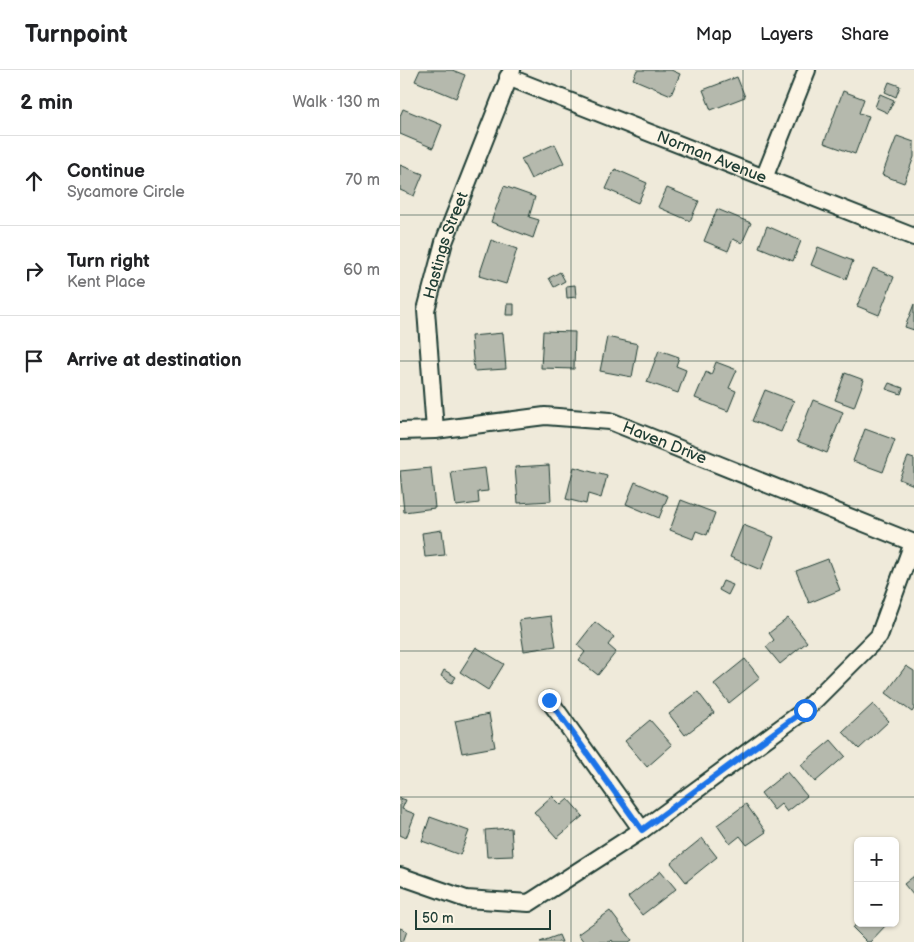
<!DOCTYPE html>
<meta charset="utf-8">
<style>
:root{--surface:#fff;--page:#f2f2f2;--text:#202124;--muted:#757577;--line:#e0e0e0}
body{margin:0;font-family:"Balsamiq Sans",sans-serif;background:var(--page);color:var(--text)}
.controls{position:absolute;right:15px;bottom:15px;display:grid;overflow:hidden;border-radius:8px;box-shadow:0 1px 4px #0004}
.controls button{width:45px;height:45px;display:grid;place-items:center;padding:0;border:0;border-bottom:1px solid var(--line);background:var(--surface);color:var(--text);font:25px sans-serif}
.scale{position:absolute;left:15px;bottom:12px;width:136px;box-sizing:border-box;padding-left:5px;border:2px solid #1f3d34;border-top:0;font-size:14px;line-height:18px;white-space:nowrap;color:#1f3d34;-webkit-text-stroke:4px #fcf5e5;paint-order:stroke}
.stop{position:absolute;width:15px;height:15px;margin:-11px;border:4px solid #1a73e8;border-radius:50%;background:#fff}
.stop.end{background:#1a73e8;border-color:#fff;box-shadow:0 1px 5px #0008}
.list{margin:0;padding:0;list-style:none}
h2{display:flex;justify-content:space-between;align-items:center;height:65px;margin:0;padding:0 20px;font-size:21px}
h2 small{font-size:16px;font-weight:400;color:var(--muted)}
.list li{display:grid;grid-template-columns:32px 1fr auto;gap:15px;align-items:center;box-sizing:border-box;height:90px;padding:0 20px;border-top:1px solid var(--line)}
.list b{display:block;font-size:19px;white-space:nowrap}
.list p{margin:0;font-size:16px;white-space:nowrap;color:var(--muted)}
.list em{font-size:16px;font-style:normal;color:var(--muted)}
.icon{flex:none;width:28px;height:28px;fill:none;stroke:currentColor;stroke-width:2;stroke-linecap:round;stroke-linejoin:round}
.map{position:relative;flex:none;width:514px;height:872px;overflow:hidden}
header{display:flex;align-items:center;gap:30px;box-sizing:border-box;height:70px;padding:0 25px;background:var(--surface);border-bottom:1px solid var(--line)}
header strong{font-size:24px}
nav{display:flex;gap:28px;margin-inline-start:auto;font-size:18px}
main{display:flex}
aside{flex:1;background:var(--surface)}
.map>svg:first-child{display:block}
</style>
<header>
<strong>Turnpoint</strong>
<nav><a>Map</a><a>Layers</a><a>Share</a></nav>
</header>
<main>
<aside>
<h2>2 min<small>Walk · 130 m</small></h2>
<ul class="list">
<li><svg class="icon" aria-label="ahead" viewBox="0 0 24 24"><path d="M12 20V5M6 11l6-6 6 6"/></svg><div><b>Continue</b><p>Sycamore Circle</p></div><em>70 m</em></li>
<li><svg class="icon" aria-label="right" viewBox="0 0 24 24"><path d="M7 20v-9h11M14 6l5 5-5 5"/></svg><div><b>Turn right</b><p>Kent Place</p></div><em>60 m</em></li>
<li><svg class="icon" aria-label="arrive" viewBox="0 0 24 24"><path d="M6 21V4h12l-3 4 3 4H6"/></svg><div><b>Arrive at destination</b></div></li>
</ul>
</aside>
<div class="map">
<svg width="514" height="872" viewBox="0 0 514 872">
<rect width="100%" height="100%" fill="#efeada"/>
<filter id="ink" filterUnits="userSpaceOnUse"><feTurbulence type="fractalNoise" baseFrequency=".02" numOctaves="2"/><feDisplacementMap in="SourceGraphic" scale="10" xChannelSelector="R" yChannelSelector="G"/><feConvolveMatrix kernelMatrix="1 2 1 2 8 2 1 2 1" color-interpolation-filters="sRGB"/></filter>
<g filter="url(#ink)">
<!-- building -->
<path fill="#b5b9ad" stroke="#1f3d34" d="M 20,0 L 52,0 L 65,5 L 56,28 L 15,11 Z
M 237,0 L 271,0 L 280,4 L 271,25 L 233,9 Z
M 337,7 L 345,27 L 311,40 L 303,20 Z
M 489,12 L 500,16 L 496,27 L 485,22 Z
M 443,21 L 464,29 L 459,43 L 469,46 L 455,84 L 424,73 Z
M 480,24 L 494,30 L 488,43 L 475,37 Z
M 3,39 L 42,55 L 33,78 L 0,64 L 0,46 Z
M 497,66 L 514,72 L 514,87 L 504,113 L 482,105 Z
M 155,74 L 164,93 L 131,109 L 121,89 Z
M 0,95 L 23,104 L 14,126 L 0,120 Z
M 215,99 L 247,113 L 238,133 L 206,119 Z
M 104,116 L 135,127 L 129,147 L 139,150 L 133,168 L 91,152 Z
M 267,118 L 299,131 L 290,151 L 258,137 Z
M 317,139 L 351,153 L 342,173 L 333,169 L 328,181 L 304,171 Z
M 367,156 L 401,171 L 393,191 L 359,177 Z
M 91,170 L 117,179 L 106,214 L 79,206 Z
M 418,177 L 453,191 L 446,209 L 411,195 Z
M 473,198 L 494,207 L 479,245 L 457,236 Z
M 160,202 L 165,211 L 154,217 L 149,208 Z
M 175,215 L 176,227 L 167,228 L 166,216 Z
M 107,234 L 114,234 L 114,245 L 106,245 Z
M 514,234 L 514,260 L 505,257 Z
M 143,261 L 175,262 L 174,299 L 141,298 Z
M 103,263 L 106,299 L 74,301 L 71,266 Z
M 207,267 L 238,274 L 232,307 L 200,301 Z
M 259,280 L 279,287 L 276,296 L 286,300 L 278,323 L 247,312 Z
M 316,292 L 337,300 L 329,318 L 336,321 L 328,341 L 295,328 L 306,302 L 311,305 Z
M 445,303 L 464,310 L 454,337 L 435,330 Z
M 489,313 L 503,318 L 501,324 L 486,319 Z
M 365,320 L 394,331 L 381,362 L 352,351 Z
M 413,330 L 443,342 L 427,383 L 397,371 Z
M 465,359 L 495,370 L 483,402 L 453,391 Z
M 508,387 L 514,389 L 514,415 L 499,409 Z
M 149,395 L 151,431 L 118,433 L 115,397 Z
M 174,397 L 207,406 L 201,428 L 188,424 L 186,434 L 166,429 Z
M 31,398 L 35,438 L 4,442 L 0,401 Z
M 85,398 L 88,421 L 78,422 L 79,433 L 56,436 L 51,402 Z
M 235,412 L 268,426 L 259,448 L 226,434 Z
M 281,430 L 315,443 L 307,465 L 296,461 L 293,469 L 270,460 Z
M 343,455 L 374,467 L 361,500 L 330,487 Z
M 42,460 L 45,485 L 25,487 L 22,463 Z
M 428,489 L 440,520 L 409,533 L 396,501 Z
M 323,511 L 333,515 L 328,525 L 319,520 Z
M 151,546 L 156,576 L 124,581 L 119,550 Z
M 388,548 L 407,572 L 380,594 L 366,577 L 374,570 L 369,563 Z
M 195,552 L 214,567 L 208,575 L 216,582 L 198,605 L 179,590 L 185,582 L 177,575 Z
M 76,577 L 104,594 L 88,620 L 60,602 Z
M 345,589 L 360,608 L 329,633 L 314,614 Z
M 506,596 L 514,601 L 514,639 L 512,642 L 486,623 Z
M 44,600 L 56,607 L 52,613 L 41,606 Z
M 298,622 L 314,643 L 285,665 L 269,644 Z
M 473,634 L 489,651 L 459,679 L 443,662 Z
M 89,644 L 95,677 L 62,683 L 55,651 Z
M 250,650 L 272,675 L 247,697 L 225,671 Z
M 431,670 L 445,686 L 415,712 L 401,695 Z
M 387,702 L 407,726 L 387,742 L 381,734 L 374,740 L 361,723 Z
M 152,726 L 161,735 L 168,729 L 183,746 L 157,768 L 134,742 Z
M 0,728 L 6,730 L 2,739 L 15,744 L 6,768 L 0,765 Z
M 346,734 L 366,762 L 347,775 L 340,766 L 330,774 L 317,755 Z
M 30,747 L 69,761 L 60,785 L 22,771 Z
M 111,758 L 113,786 L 87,787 L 85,760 Z
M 302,768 L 317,787 L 286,812 L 271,793 Z
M 261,801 L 276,819 L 242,845 L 228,827 Z
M 514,806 L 514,826 L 504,814 Z
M 210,841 L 232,870 L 229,872 L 213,872 L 212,870 L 210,872 L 184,872 L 178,864 Z
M 458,852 L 458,853 L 488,853 L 470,872 L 467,872 L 453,858 Z
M 0,858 L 7,861 L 3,872 L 0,872 Z
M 159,865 L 162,872 L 140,872 Z"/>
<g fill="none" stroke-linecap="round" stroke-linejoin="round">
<defs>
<g id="minor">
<path id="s1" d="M 108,7 L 514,167"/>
<path d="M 364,108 L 407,0"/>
<path id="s2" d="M 35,360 L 26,240 L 44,172 L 112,0"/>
<path id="s3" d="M 0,361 L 35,360 L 145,346 L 210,351 L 514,473"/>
<path d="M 149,630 L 242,760"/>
<path d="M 0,806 L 66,829 L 129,833 L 242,760 L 405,640 L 479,566 L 513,473"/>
</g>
</defs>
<!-- minor casing -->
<use href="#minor" stroke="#1f3d34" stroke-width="20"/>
<!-- minor -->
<use href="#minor" stroke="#fcf5e5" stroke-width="16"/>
</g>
</g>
<g fill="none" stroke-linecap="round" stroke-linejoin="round" filter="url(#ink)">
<!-- route -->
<path stroke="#1a73e8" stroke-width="6" d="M 149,630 L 242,760 L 405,640"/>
</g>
<!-- grid -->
<path fill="none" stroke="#1f3d34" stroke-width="1" stroke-opacity="0.55" d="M 171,0 L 171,872M 343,0 L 343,872M 0,145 L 514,145M 0,291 L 514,291M 0,436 L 514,436M 0,581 L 514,581M 0,727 L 514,727"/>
<g text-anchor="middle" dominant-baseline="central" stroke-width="4" stroke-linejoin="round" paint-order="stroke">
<!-- street labels -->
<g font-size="16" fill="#1f3d34" stroke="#fcf5e5">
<text stroke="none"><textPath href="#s1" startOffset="219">Norman Avenue</textPath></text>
<text stroke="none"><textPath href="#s2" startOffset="188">Hastings Street</textPath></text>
<text stroke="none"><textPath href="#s3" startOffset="270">Haven Drive</textPath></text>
</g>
</g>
</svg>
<div class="controls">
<button>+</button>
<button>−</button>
</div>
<div class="scale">50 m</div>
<div class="stop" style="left:405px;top:640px"></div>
<div class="stop end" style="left:149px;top:630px"></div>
</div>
</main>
